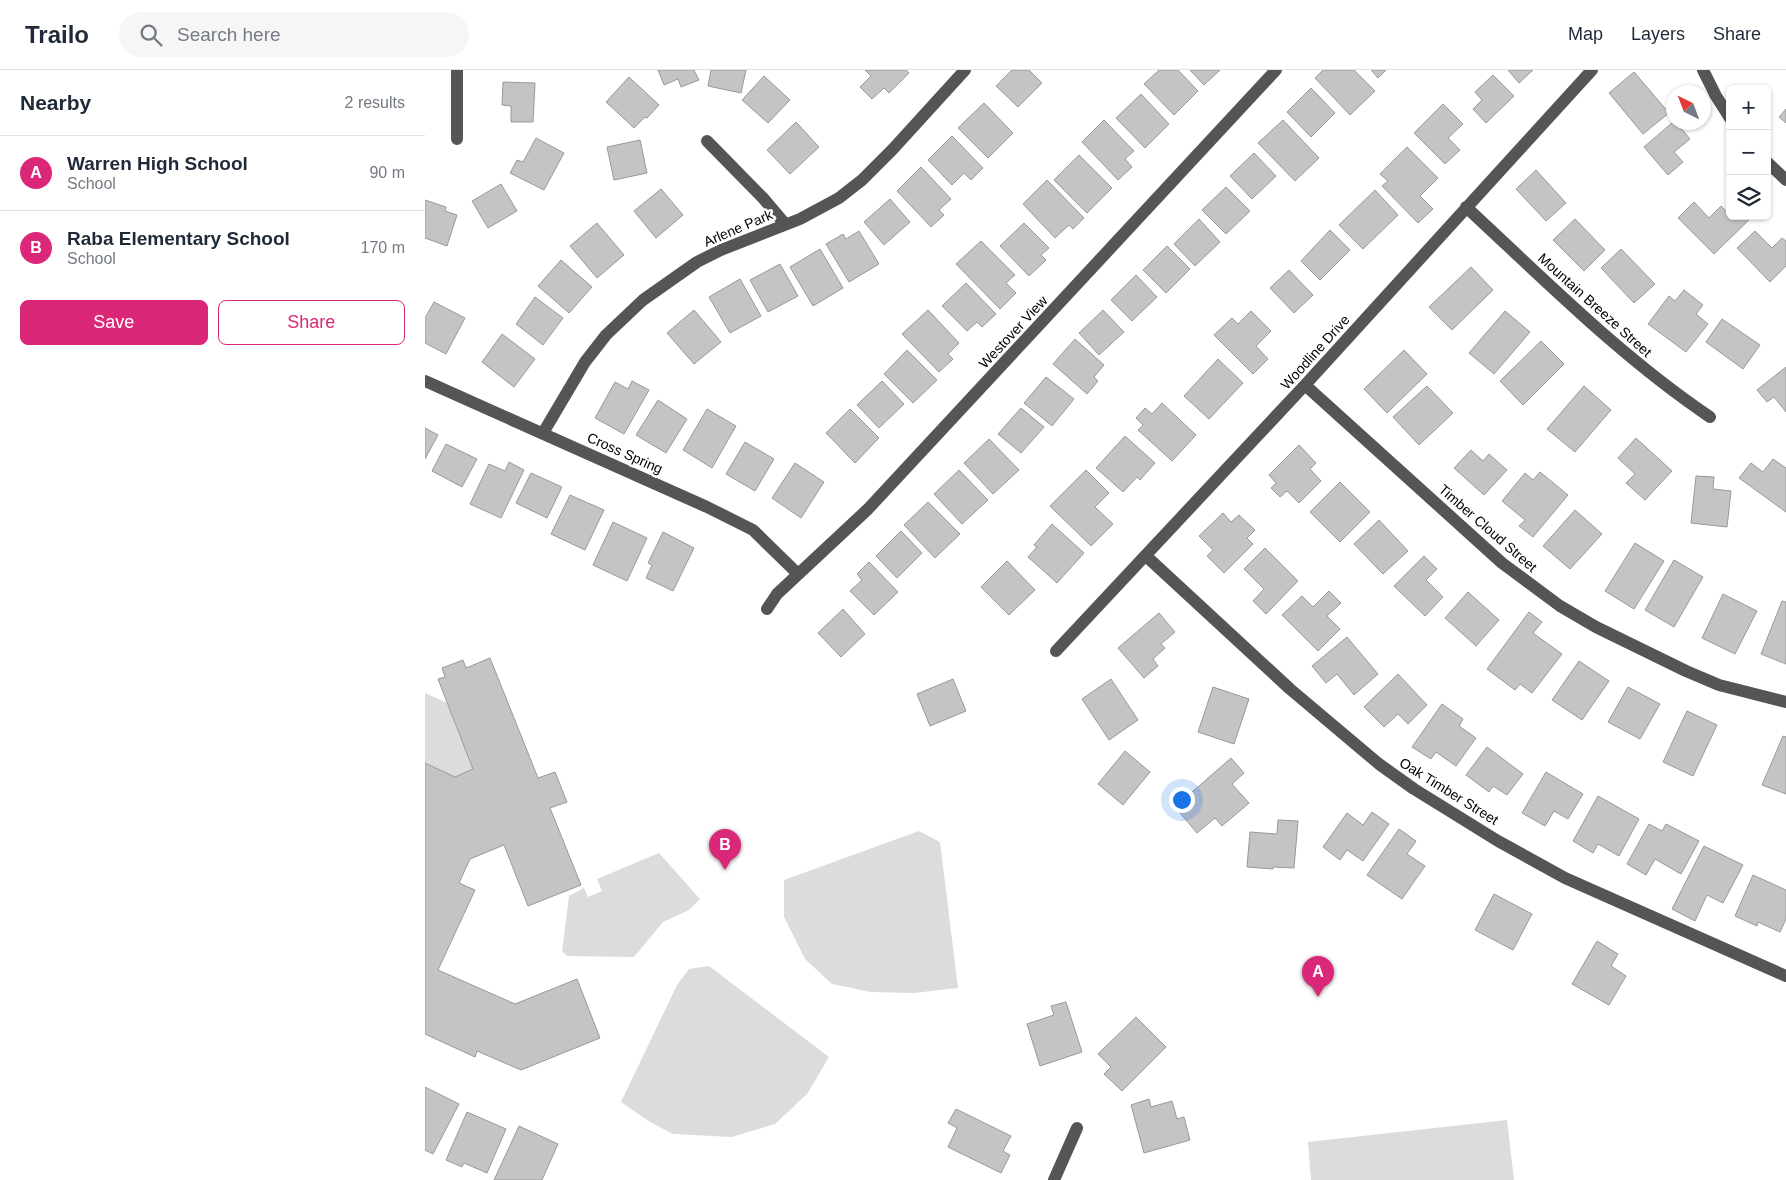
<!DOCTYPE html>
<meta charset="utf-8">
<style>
:root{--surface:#fff;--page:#f6f6f7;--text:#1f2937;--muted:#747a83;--line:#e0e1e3;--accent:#db2777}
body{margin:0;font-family:Arial,sans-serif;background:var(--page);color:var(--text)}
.controls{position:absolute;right:15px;top:15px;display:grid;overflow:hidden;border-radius:8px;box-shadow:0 1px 4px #0004}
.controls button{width:45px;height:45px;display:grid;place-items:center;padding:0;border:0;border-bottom:1px solid var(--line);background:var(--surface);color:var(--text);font:25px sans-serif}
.compass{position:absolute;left:1241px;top:15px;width:45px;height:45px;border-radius:50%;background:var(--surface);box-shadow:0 1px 4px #0004;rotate:318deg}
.you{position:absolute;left:756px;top:729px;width:18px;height:18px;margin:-12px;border:4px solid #fff;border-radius:50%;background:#1a73e8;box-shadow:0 0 0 8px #1a73e833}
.badge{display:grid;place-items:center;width:32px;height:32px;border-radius:50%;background:var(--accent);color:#fff;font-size:16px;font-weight:700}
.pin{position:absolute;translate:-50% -41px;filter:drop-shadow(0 1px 2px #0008)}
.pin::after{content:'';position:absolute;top:26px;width:18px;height:15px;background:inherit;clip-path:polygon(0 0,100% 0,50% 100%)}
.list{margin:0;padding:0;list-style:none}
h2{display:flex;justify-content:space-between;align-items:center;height:65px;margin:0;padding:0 20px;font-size:21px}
h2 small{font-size:16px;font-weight:400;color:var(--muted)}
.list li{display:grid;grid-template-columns:32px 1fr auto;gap:15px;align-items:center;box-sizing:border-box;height:75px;padding:0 20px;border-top:1px solid var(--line)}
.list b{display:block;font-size:19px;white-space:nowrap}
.list p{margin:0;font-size:16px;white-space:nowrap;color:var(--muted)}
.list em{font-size:16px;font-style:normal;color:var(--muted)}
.actions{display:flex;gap:10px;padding:15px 20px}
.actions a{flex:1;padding:11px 0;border:1px solid var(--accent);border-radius:8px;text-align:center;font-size:18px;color:var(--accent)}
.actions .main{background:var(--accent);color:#fff}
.icon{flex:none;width:28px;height:28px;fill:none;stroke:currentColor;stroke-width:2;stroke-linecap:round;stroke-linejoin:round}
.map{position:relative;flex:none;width:1361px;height:1110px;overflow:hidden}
header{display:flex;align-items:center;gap:30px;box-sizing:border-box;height:70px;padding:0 25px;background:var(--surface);border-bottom:1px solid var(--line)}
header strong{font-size:24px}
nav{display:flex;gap:28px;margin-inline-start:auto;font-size:18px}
.search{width:350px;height:45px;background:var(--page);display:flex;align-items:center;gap:12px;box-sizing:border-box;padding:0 18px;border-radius:28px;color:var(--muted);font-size:19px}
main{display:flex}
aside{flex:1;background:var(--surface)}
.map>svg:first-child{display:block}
</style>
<header>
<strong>Trailo</strong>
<div class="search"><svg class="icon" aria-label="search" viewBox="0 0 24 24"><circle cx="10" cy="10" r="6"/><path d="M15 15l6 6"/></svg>Search here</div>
<nav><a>Map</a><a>Layers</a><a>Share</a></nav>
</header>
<main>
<aside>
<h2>Nearby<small>2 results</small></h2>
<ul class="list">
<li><span class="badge">A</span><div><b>Warren High School</b><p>School</p></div><em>90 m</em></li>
<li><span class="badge">B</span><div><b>Raba Elementary School</b><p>School</p></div><em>170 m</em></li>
</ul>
<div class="actions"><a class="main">Save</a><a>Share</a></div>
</aside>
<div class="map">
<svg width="1361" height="1110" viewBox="0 0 1361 1110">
<rect width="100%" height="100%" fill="#fff"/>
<!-- green -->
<path fill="#dcdcdc" d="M 0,623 L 22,633 L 48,699 L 30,707 L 0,693 Z
M 494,761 L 515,772 L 533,918 L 489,923 L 446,922 L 407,914 L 380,889 L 359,847 L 359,810 Z
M 234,783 L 275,829 L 264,840 L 238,852 L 209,887 L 142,886 L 137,881 L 144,826 L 159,818 L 163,827 L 177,821 L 172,809 Z
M 284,896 L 404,987 L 382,1024 L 350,1054 L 307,1067 L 248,1064 L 225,1052 L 196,1032 L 252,915 L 264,899 Z
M 1082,1050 L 1089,1110 L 886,1110 L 883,1072 Z"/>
<!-- building -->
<path fill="#c4c4c4" stroke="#999" d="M 233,0 L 269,0 L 274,10 L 256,17 L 253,9 L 239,15 Z
M 286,0 L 321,0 L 316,23 L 283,16 Z
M 440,0 L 481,0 L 484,3 L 464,23 L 459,18 L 447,29 L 435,17 L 446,6 Z
M 587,0 L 604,0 L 617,13 L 593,37 L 571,16 Z
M 734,0 L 753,0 L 773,21 L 749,45 L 719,14 Z
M 765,0 L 795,0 L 779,15 Z
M 898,0 L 929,0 L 950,21 L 925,45 L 890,8 Z
M 946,0 L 961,0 L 953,8 Z
M 1083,0 L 1108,0 L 1094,13 Z
M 1209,2 L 1244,43 L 1218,64 L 1184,23 Z
M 1068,5 L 1089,26 L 1061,53 L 1048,39 L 1057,30 L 1050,22 Z
M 339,6 L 365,30 L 343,53 L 317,30 Z
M 204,7 L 234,35 L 222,48 L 220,47 L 209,58 L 181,32 Z
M 78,12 L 110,13 L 108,52 L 86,52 L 86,36 L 77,35 Z
M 886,18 L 910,43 L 886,67 L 862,42 Z
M 716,24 L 744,54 L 720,78 L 691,48 Z
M 559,33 L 588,63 L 563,88 L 533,58 Z
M 1018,34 L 1038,54 L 1023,68 L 1035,80 L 1020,94 L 989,63 Z
M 1361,39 L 1361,53 L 1354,47 Z
M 679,50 L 709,81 L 700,89 L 707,97 L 693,110 L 657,72 Z
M 858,50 L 894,88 L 870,111 L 833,73 Z
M 371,52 L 394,77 L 365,104 L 342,80 Z
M 1248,52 L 1251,52 L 1265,69 L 1249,82 L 1258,92 L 1243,105 L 1219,77 Z
M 527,66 L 558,98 L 546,110 L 539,103 L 527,115 L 503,90 Z
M 111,68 L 139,83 L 119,120 L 85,103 L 92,90 L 98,92 Z
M 215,70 L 222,103 L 189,110 L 182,77 Z
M 982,77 L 1013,108 L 995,126 L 1008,139 L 993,153 L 957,116 L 963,111 L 955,104 Z
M 829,83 L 851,106 L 827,129 L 805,106 Z
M 654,85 L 687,118 L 662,143 L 629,110 Z
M 496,97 L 526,129 L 514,140 L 519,145 L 506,157 L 472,121 Z
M 1111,100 L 1141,133 L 1121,151 L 1091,119 Z
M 622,110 L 659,148 L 648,159 L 644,155 L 630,168 L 598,134 Z
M 76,114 L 92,141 L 63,158 L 47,131 Z
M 801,117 L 825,141 L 801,164 L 777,140 Z
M 236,119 L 258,145 L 231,168 L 209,141 Z
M 950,120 L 973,145 L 938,179 L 914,155 Z
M 465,129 L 485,152 L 459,175 L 439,152 Z
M 0,130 L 21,137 L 20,141 L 32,145 L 22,176 L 0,168 Z
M 1269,132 L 1284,148 L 1296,136 L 1302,142 L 1305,139 L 1305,146 L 1328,146 L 1289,184 L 1253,148 Z
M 774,149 L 795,172 L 770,196 L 749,174 Z
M 1150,149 L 1180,180 L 1159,201 L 1128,170 Z
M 172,153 L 199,185 L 172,208 L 145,176 Z
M 599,153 L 624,178 L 616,185 L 621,190 L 604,206 L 575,176 Z
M 905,160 L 925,180 L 895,210 L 876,191 Z
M 434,161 L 454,194 L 424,212 L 401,174 L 418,164 L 421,169 Z
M 1330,161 L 1347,178 L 1357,168 L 1361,171 L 1361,196 L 1345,212 L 1312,178 Z
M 556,171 L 590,205 L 581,213 L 591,223 L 575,239 L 531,194 Z
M 742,176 L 765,199 L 741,223 L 718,200 Z
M 395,179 L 418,218 L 388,236 L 365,197 Z
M 1196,179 L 1230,214 L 1209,233 L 1176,198 Z
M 136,190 L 167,217 L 144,243 L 113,216 Z
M 355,194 L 373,226 L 343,242 L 325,210 Z
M 1046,197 L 1068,220 L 1027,260 L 1004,237 Z
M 864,200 L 888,225 L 869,243 L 845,218 Z
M 711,205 L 732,227 L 707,251 L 686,230 Z
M 315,209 L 336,246 L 305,263 L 284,227 Z
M 541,213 L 571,244 L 557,257 L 552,252 L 542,261 L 517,236 Z
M 1259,220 L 1278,235 L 1271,244 L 1283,254 L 1261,282 L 1223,254 L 1244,226 L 1250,231 Z
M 110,227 L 138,248 L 118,275 L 91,254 Z
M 9,232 L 40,248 L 21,284 L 0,273 L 0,248 Z
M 269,240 L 296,272 L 269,294 L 242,263 Z
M 503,240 L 534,273 L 523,284 L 528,289 L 514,302 L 477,264 Z
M 678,240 L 699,262 L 674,285 L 654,263 Z
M 826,241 L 846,261 L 831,276 L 843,289 L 828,304 L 789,265 L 807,248 L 813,254 Z
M 1080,241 L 1105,262 L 1069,304 L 1044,283 Z
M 1297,249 L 1335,275 L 1318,299 L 1281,272 Z
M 77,264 L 110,289 L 89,317 L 57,292 Z
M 650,269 L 679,295 L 669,307 L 673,311 L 662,324 L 628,294 Z
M 1116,271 L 1139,294 L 1098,335 L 1075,311 Z
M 482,280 L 512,310 L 488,333 L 459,304 Z
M 979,280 L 1002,304 L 962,343 L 939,319 Z
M 793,289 L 818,313 L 784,349 L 759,326 Z
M 1361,297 L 1361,342 L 1349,327 L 1342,332 L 1332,320 Z
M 621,307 L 649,329 L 627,356 L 599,333 Z
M 207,311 L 224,320 L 199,364 L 170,348 L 190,312 L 203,319 Z
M 457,311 L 479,334 L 454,358 L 432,335 Z
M 1002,316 L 1028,343 L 994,375 L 968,347 Z
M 1159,316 L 1186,340 L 1150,382 L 1122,359 Z
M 233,330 L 262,349 L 241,383 L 211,365 Z
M 737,333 L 771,365 L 747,391 L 713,360 L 718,355 L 711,348 L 720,338 L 727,344 Z
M 596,338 L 619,357 L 596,383 L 573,364 Z
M 282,339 L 311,356 L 287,398 L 258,380 Z
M 425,339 L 454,368 L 430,393 L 401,363 Z
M 0,358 L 13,365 L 0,389 Z
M 700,366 L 730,393 L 715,410 L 712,407 L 698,422 L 671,398 Z
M 1211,368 L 1247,401 L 1220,430 L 1201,413 L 1210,404 L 1193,388 Z
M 564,369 L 594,400 L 568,424 L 539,393 Z
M 320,372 L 349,389 L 330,421 L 301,404 Z
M 21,374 L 52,389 L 37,417 L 7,401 Z
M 874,375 L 891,393 L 885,399 L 896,411 L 874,433 L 862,421 L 855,427 L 846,418 L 851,413 L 844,405 Z
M 1046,380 L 1058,391 L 1064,384 L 1082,400 L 1059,425 L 1029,398 Z
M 1348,389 L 1361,398 L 1361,442 L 1314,408 L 1326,393 L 1338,402 Z
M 84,392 L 99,400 L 76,448 L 45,434 L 64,394 L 80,401 Z
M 370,393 L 399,412 L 376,448 L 347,428 Z
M 534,400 L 563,430 L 537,454 L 509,424 Z
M 661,400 L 684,423 L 670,437 L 688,454 L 666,476 L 625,436 Z
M 1115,402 L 1143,425 L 1108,467 L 1094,456 L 1100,450 L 1077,431 L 1100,403 L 1108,410 Z
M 106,403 L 137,417 L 122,448 L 91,433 Z
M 1271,406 L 1289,407 L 1288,419 L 1306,421 L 1302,457 L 1266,453 Z
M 915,412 L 945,442 L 915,472 L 885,442 Z
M 145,425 L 179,440 L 160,480 L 126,464 Z
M 503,432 L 535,464 L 510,488 L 479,455 Z
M 1150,440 L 1177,464 L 1145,499 L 1118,476 Z
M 798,443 L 806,452 L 814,445 L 830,460 L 822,468 L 828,474 L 799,503 L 782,486 L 788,480 L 774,466 Z
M 954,450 L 983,481 L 958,504 L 929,474 Z
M 188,452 L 222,468 L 202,511 L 168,495 Z
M 627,454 L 659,483 L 632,513 L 603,487 L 612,477 L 609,475 Z
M 476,461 L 497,483 L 472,508 L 451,486 Z
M 238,462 L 269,478 L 248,521 L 221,508 L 227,495 L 223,493 Z
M 1210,473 L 1239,491 L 1209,539 L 1180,521 Z
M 840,478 L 873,511 L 841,544 L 828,531 L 839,519 L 819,499 Z
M 999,486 L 1012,499 L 1001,510 L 1018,527 L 1000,546 L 969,516 Z
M 1249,490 L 1278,507 L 1249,557 L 1220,540 Z
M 582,491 L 610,520 L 584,545 L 556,517 Z
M 444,492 L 473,522 L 449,545 L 425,521 L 437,510 L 432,504 Z
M 904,521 L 916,533 L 902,546 L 915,559 L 893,581 L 857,545 L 877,526 L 888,537 Z
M 1043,522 L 1074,550 L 1051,576 L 1020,548 Z
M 1298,524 L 1332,541 L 1310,584 L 1277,568 Z
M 1357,531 L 1361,532 L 1361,594 L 1336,584 Z
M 418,539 L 440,564 L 416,587 L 393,563 Z
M 1104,542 L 1117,552 L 1108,563 L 1137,584 L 1107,623 L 1095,614 L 1090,620 L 1062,599 Z
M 734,543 L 750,562 L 736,574 L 740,578 L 728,589 L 733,596 L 719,608 L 693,578 Z
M 922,567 L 953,604 L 929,625 L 912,604 L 901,613 L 887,596 Z
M 65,588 L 113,708 L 130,702 L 142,732 L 125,738 L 156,815 L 103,836 L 79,775 L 45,789 L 34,813 L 50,820 L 13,900 L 90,934 L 152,909 L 175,968 L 96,1000 L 52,981 L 50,987 L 0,964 L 0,693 L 30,707 L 48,699 L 13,609 L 20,607 L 17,598 L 38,590 L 41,598 Z
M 1154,591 L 1184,611 L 1157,650 L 1127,630 Z
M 973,604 L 1002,635 L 983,654 L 973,644 L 959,657 L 939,637 Z
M 528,609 L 541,641 L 505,656 L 492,624 Z
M 686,609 L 713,650 L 684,670 L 657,629 Z
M 788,617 L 824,629 L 809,674 L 773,662 Z
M 1203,617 L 1235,634 L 1215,669 L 1183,652 Z
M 1017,634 L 1038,649 L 1034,656 L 1051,668 L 1031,696 L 1011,682 L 1006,689 L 987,677 Z
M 1262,641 L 1292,655 L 1268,706 L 1238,692 Z
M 1358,666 L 1361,667 L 1361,724 L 1337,715 Z
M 1062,677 L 1098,704 L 1082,725 L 1068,716 L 1064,722 L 1041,705 Z
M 700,681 L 725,702 L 698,735 L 673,714 Z
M 806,688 L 819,703 L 807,714 L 824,733 L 797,756 L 790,748 L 772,763 L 750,737 Z
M 1121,702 L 1158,724 L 1143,749 L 1129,741 L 1120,756 L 1097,743 Z
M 1173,726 L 1214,749 L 1194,786 L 1173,774 L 1168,783 L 1148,771 Z
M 947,742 L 964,754 L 938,791 L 922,780 L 915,790 L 898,777 L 922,743 L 938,755 Z
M 853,750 L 873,751 L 869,798 L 848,797 L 848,799 L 822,797 L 825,762 L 852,764 Z
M 1224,754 L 1237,761 L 1241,754 L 1274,771 L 1256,804 L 1230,789 L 1221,805 L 1202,794 Z
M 974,759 L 991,771 L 982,784 L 1000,796 L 977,829 L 942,805 Z
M 1279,776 L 1318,795 L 1298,833 L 1282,825 L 1270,851 L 1247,839 Z
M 1328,805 L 1361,820 L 1361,849 L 1355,862 L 1333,852 L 1332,856 L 1310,846 Z
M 1069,824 L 1107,844 L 1088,880 L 1050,860 Z
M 1172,871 L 1193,884 L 1186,896 L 1201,906 L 1184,935 L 1147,914 Z
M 641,932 L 657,982 L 615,996 L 602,954 L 629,945 L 626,936 Z
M 711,947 L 741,977 L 697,1021 L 679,1004 L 686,997 L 673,984 Z
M 0,1017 L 34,1034 L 8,1084 L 0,1080 Z
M 724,1029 L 726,1037 L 747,1031 L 752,1049 L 759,1047 L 765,1070 L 719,1083 L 706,1035 Z
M 531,1039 L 586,1066 L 578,1081 L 585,1085 L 576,1103 L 523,1077 L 532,1058 L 523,1053 Z
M 42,1042 L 81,1059 L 62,1103 L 39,1093 L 37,1097 L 21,1090 Z
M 94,1056 L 133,1074 L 117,1110 L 69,1110 Z"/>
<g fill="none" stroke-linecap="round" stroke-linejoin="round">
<!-- minor -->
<path stroke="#555" stroke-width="12" d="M 32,0 L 32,69
M 1278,0 L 1291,26 L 1305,48
M 282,71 L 338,128 L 360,154
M 1342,92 L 1361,110
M 1041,137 C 1120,210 1196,287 1285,347
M 0,311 L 282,437 L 328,460 L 373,504
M 880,315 L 1077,493 L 1135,536 L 1171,557 L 1261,601 L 1294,615 L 1361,632
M 118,363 L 160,292 L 181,265 L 218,230 L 272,192 L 296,180 L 375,149 L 414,128 L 437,110 L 468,79 L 540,0
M 721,486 L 865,619 L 954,694 L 989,719 L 1073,771 L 1140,808 L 1361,906
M 342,539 L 352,524 L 443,439 L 851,0
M 631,581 L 880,315 L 1167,0
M 629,1110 L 652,1058"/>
</g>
<g text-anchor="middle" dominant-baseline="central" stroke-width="5" stroke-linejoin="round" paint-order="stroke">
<!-- street labels -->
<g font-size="14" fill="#000" stroke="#fff">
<text transform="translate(313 158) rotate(-23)">Arlene Park</text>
<text transform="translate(1170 235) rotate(42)">Mountain Breeze Street</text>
<text transform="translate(588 262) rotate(-47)">Westover View</text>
<text transform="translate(890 282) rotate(-48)">Woodline Drive</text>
<text transform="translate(200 383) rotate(24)">Cross Spring</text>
<text transform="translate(1063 458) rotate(41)">Timber Cloud Street</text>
<text transform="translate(1024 721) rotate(32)">Oak Timber Street</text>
</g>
</g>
</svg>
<div class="controls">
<button>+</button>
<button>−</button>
<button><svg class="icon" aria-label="layers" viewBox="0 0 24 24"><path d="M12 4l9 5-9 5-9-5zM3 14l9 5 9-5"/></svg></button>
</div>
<svg class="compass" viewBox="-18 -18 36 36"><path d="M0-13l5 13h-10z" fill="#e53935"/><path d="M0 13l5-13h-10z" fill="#747a83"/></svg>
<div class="you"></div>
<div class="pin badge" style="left:893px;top:927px">A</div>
<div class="pin badge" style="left:300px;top:800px">B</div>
</div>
</main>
